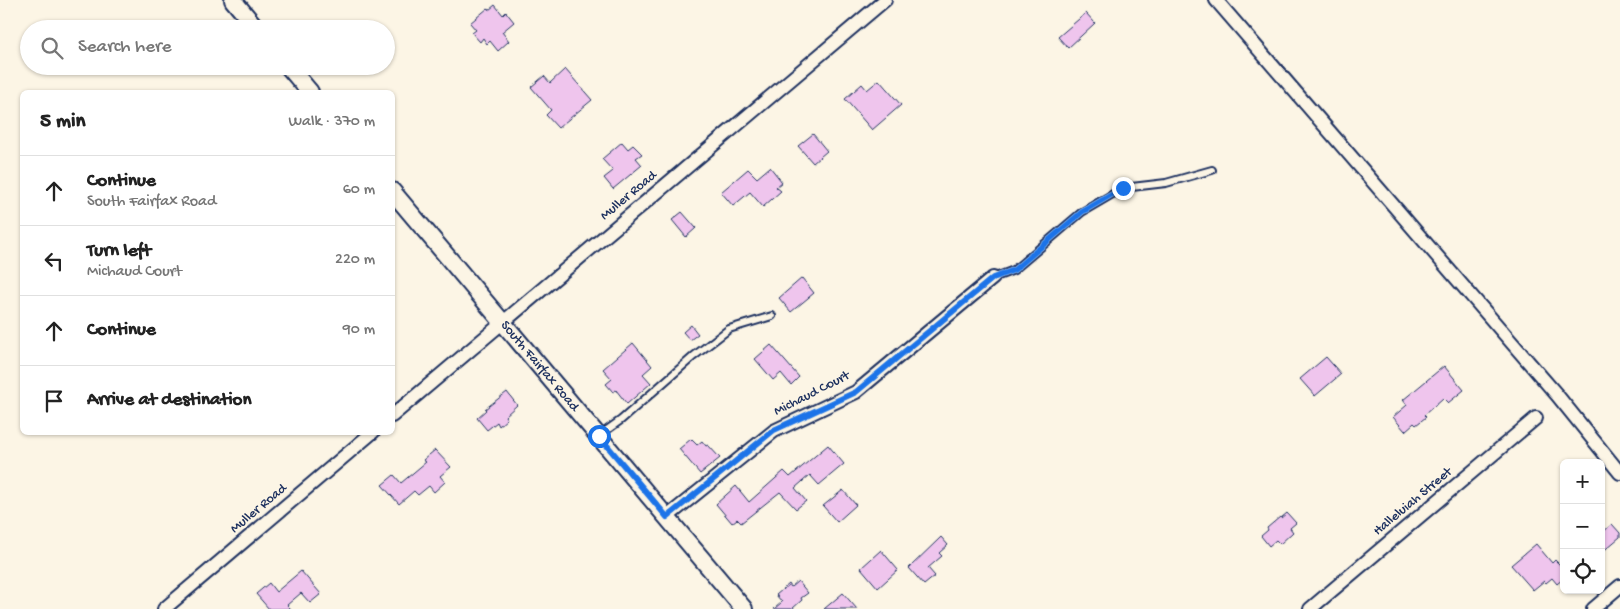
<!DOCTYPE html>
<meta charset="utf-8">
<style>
:root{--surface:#fff;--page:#f2f2f2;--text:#222;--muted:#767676;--line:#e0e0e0}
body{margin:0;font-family:"Gochi Hand",sans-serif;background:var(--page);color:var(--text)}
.controls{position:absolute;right:15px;bottom:15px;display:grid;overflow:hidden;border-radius:8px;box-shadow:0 1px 4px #0004}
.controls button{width:45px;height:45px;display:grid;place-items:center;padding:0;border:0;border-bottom:1px solid var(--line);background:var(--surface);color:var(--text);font:25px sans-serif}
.stop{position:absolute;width:15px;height:15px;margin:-11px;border:4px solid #1a73e8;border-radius:50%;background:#fff}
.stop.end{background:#1a73e8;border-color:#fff;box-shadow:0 1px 5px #0008}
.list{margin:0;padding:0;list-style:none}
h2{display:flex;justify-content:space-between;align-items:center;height:65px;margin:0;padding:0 20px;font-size:21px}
h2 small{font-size:16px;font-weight:400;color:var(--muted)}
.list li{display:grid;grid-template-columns:32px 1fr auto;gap:15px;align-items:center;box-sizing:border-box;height:70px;padding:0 20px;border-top:1px solid var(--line)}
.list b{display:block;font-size:19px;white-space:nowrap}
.list p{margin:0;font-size:16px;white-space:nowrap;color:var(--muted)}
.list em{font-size:16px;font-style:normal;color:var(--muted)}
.icon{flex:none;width:28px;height:28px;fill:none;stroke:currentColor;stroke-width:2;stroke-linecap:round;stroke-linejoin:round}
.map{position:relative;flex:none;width:1620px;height:609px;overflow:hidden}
.search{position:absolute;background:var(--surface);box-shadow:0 1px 4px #0004;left:20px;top:20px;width:375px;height:55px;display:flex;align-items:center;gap:12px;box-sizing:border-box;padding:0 18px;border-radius:28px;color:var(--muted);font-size:19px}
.panel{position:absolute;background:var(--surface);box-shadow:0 1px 4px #0004;left:20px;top:90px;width:375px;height:345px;border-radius:8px}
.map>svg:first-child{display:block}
</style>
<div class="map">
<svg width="1620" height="609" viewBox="0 0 1620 609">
<rect width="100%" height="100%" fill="#fcf5e5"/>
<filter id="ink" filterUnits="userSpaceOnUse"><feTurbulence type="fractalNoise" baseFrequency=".02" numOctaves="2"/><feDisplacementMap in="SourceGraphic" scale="10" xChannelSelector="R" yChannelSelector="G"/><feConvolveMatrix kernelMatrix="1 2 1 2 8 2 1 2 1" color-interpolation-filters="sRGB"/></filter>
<g filter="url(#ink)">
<!-- building -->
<path fill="#efc5ed" stroke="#1b2f5e" d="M 495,5 L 503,15 L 506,12 L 514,22 L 502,32 L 509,41 L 498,51 L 490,41 L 487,44 L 483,38 L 480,42 L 472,33 L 476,30 L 470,23 L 488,8 L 489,10 Z
M 1086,13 L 1095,23 L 1068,48 L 1058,37 Z
M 565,69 L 592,100 L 558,128 L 546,115 L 551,110 L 531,87 L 544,76 L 550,83 Z
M 879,80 L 901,105 L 872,130 L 845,99 L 862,84 L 867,90 Z
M 813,134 L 827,151 L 813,163 L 798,146 Z
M 622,142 L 628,149 L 633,145 L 642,154 L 636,158 L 642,165 L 613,189 L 604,178 L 613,171 L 602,159 Z
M 770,167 L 782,182 L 776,187 L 781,191 L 763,207 L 750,192 L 733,206 L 721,192 L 748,169 L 757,178 Z
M 682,212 L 696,228 L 686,237 L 672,220 Z
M 802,278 L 814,293 L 791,312 L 779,298 Z
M 691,325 L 698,334 L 690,340 L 683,332 Z
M 633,343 L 652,366 L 643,374 L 651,383 L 627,404 L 616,390 L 613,392 L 606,384 L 612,379 L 603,369 Z
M 771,345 L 799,377 L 791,385 L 781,373 L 773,380 L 755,359 Z
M 1326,357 L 1341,374 L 1315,396 L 1300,379 Z
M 1444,366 L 1464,390 L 1448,403 L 1443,398 L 1424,415 L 1426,417 L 1416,425 L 1414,423 L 1405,431 L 1393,417 L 1407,405 L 1403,400 Z
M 507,392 L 517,405 L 505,416 L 507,419 L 499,426 L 497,422 L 487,430 L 477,418 L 486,410 L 485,409 Z
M 691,439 L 697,445 L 702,441 L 706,446 L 708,445 L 720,458 L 700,474 L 679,449 Z
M 828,445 L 844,464 L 819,485 L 810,475 L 795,488 L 806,501 L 796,509 L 780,492 L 741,523 L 737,519 L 732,523 L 716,504 L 736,486 L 749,502 L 784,471 L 790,477 Z
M 435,450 L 451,467 L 440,476 L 445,482 L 434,492 L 429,486 L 418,495 L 414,491 L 399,504 L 382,485 L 394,475 L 401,483 L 426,462 L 423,460 Z
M 843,490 L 856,505 L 837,522 L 823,506 Z
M 1287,513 L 1296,523 L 1290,528 L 1293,532 L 1280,544 L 1276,540 L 1269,546 L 1261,536 L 1268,530 L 1267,528 L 1280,517 L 1281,518 Z
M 1612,524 L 1620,533 L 1620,537 L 1601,553 L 1601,534 Z
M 941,537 L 948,545 L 939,553 L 942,556 L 928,568 L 935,576 L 924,585 L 909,568 Z
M 1536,544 L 1552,563 L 1555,560 L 1564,569 L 1564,578 L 1557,584 L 1552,578 L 1546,583 L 1544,581 L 1533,590 L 1511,565 Z
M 881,550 L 898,570 L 878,588 L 861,568 Z
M 301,571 L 321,594 L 310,603 L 301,593 L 287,605 L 291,609 L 269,609 L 256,594 L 269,583 L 276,592 Z
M 798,581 L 808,593 L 801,598 L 802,600 L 792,609 L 774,609 L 782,602 L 776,595 L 789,584 L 791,587 Z
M 843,593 L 857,609 L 824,609 Z"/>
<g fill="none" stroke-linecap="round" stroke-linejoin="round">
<defs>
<path id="service" d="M 993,278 L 1014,270 L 1082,212 L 1123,188 L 1166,183 L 1212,170
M 600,435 L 621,420 L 694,356 L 729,329 L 772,316"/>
<path id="minor" d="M 1216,0 L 1557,395 L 1620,473
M 392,416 L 885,0
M 667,517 L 774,431 L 856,392 L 993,278
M 164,609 L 373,432
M 1310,609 L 1536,418
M 1593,609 L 1620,586"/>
<g id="tertiary">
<path d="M 233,0 L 257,29"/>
<path d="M 288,66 L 310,92"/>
<path id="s1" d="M 392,191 L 744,609"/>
</g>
</defs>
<!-- service casing -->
<use href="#service" stroke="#1b2f5e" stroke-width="10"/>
<!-- minor casing -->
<use href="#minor" stroke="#1b2f5e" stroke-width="16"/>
<!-- tertiary casing -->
<use href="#tertiary" stroke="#1b2f5e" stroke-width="20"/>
<!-- service -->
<use href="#service" stroke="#fcf5e5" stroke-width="6"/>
<!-- minor -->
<use href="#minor" stroke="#fcf5e5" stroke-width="12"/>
<!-- tertiary -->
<use href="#tertiary" stroke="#fcf5e5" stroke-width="16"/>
</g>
</g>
<g fill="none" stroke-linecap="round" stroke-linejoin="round" filter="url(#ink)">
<!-- route -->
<path stroke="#1a73e8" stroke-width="6" d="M 599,436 L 667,517 L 774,430 L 856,392 L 993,278 L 1014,270 L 1082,212 L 1123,188"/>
</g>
<g text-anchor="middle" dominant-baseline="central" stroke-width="4.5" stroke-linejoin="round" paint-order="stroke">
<!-- street labels -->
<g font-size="14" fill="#1b2f5e" stroke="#fcf5e5">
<text transform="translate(629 196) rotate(-40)">Muller Road</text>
<text stroke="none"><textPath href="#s1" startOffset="229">South Fairfax Road</textPath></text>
<text transform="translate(812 394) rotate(-27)">Michaud Court</text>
<text transform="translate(1413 502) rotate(-40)">Halleluiah Street</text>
<text transform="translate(259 509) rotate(-40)">Muller Road</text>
</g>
</g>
</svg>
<div class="controls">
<button>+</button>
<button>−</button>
<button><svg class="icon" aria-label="locate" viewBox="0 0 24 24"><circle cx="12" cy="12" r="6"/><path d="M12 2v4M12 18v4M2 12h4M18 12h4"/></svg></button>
</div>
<div class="stop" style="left:599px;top:436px"></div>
<div class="stop end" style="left:1123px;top:188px"></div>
<div class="search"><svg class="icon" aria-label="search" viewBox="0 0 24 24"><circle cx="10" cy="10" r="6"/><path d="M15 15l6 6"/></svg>Search here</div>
<section class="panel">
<h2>5 min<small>Walk · 370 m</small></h2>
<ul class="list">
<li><svg class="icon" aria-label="ahead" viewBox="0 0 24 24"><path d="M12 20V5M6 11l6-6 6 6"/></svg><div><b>Continue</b><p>South Fairfax Road</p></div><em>60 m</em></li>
<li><svg class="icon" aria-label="left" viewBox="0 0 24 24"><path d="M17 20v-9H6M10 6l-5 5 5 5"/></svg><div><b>Turn left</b><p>Michaud Court</p></div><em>220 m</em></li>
<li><svg class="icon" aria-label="ahead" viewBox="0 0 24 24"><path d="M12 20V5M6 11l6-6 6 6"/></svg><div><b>Continue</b></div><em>90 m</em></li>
<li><svg class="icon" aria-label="arrive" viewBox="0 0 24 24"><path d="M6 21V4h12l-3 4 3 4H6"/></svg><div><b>Arrive at destination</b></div></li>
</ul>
</section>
</div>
